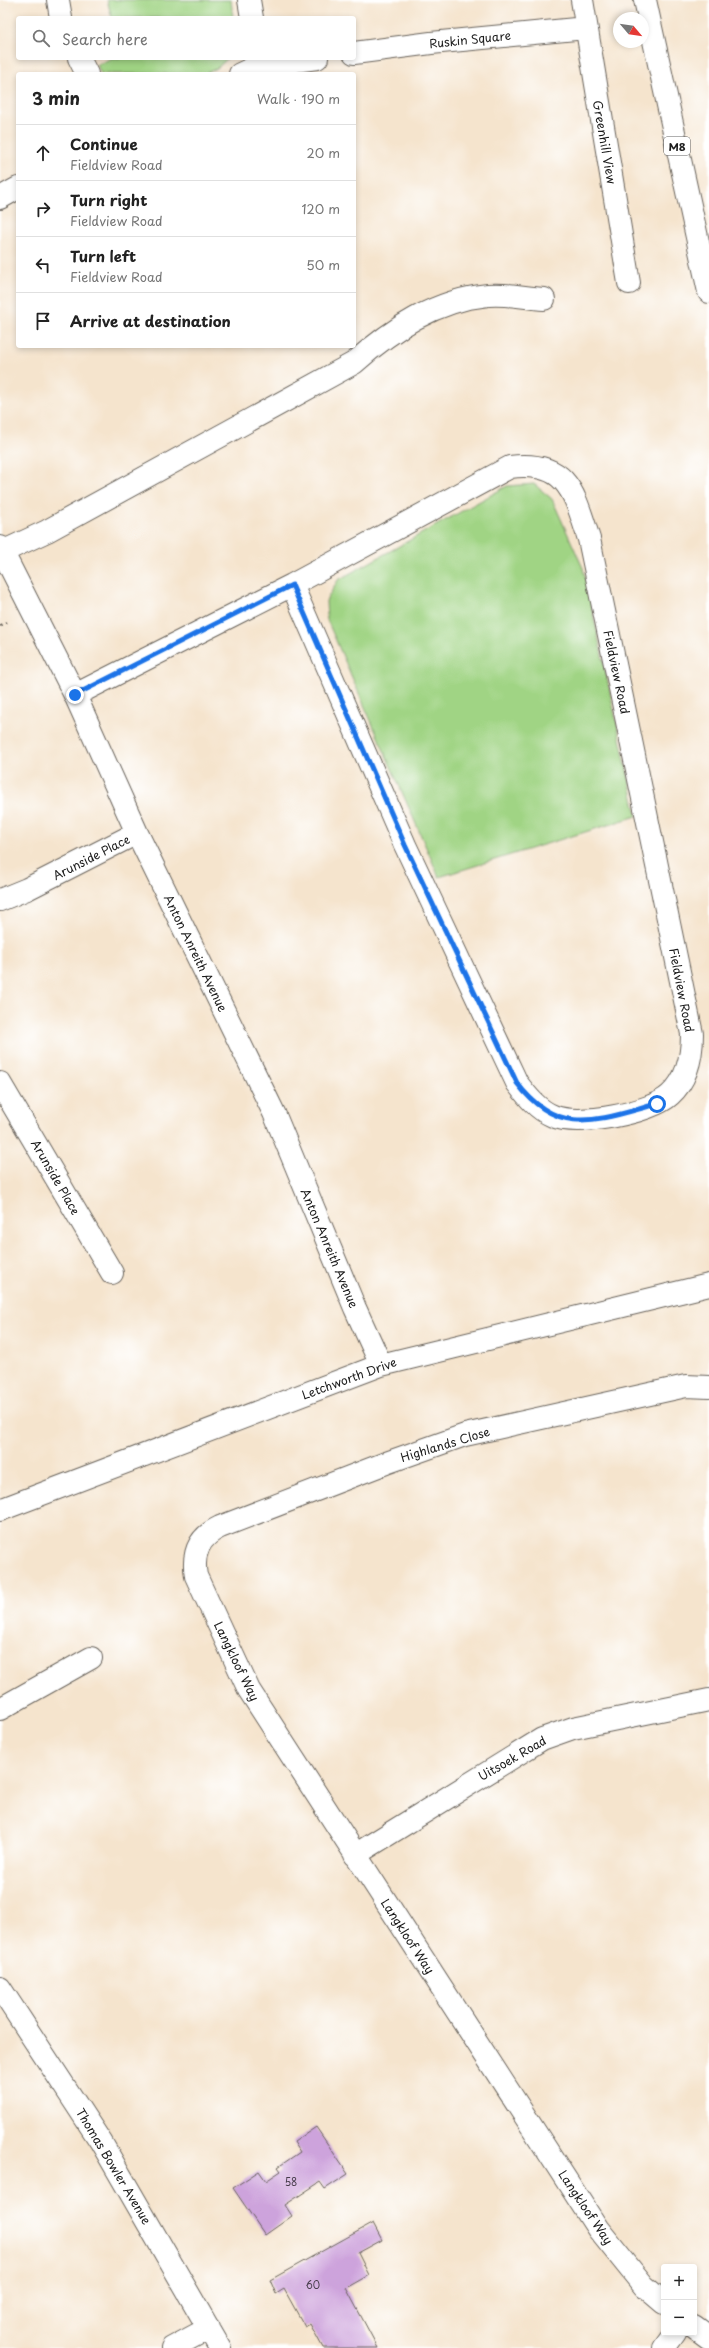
<!DOCTYPE html>
<meta charset="utf-8">
<style>
:root{--surface:#fff;--page:#f6f6f6;--text:#222;--muted:#767676;--line:#e0e0e0}
body{margin:0;font-family:"Playpen Sans",sans-serif;background:var(--page);color:var(--text)}
.controls{position:absolute;right:12px;bottom:12px;display:grid;overflow:hidden;border-radius:4px;box-shadow:0 2px 6px #0003}
.controls button{width:36px;height:36px;display:grid;place-items:center;padding:0;border:0;border-bottom:1px solid var(--line);background:var(--surface);color:var(--text);font:20px sans-serif}
.compass{position:absolute;left:613px;top:12px;width:36px;height:36px;border-radius:50%;background:var(--surface);box-shadow:0 2px 6px #0003;rotate:119deg}
.stop{position:absolute;width:12px;height:12px;margin:-9px;border:3px solid #1a73e8;border-radius:50%;background:#fff}
.stop.end{background:#1a73e8;border-color:#fff;box-shadow:0 1px 4px #0008}
.list{margin:0;padding:0;list-style:none}
h2{display:flex;justify-content:space-between;align-items:center;height:52px;margin:0;padding:0 16px;font-size:17px}
h2 small{font-size:13px;font-weight:400;color:var(--muted)}
.list li{display:grid;grid-template-columns:26px 1fr auto;gap:12px;align-items:center;box-sizing:border-box;height:56px;padding:0 16px;border-top:1px solid var(--line)}
.list b{display:block;font-size:15px;white-space:nowrap}
.list p{margin:0;font-size:13px;white-space:nowrap;color:var(--muted)}
.list em{font-size:13px;font-style:normal;color:var(--muted)}
.icon{flex:none;width:22px;height:22px;fill:none;stroke:currentColor;stroke-width:2;stroke-linecap:round;stroke-linejoin:round}
.map{position:relative;flex:none;width:709px;height:2348px;overflow:hidden}
.search{position:absolute;background:var(--surface);box-shadow:0 2px 6px #0003;left:16px;top:16px;width:340px;height:44px;display:flex;align-items:center;gap:10px;box-sizing:border-box;padding:0 14px;border-radius:4px;color:var(--muted);font-size:15px}
.panel{position:absolute;background:var(--surface);box-shadow:0 2px 6px #0003;left:16px;top:72px;width:340px;height:276px;border-radius:4px}
.map>svg:first-child{display:block}
</style>
<div class="map">
<svg width="709" height="2348" viewBox="0 0 709 2348">
<rect width="100%" height="100%" fill="#fff"/>
<filter id="ink" filterUnits="userSpaceOnUse"><feTurbulence type="fractalNoise" baseFrequency=".025" numOctaves="2"/><feDisplacementMap in="SourceGraphic" scale="8" xChannelSelector="R" yChannelSelector="G"/><feConvolveMatrix kernelMatrix="1 2 1 2 8 2 1 2 1" color-interpolation-filters="sRGB"/></filter>
<filter id="wash" filterUnits="userSpaceOnUse"><feTurbulence type="fractalNoise" baseFrequency=".012" numOctaves="4" result="noise"/><feDisplacementMap in="SourceGraphic" scale="16" xChannelSelector="R" yChannelSelector="G"/><feGaussianBlur stdDeviation="0.9" result="paint"/><feColorMatrix in="noise" values="0 0 0 0 0 0 0 0 0 0 0 0 0 0 0 0 0 1.4 0 .05"/><feComposite in="paint" operator="in"/></filter>
<g filter="url(#wash)">
<rect width="100%" height="100%" fill="#f5e4cd"/>
<!-- green -->
<path fill="#a0d484" stroke="#5e7850" d="M 107,0 L 231,0 L 233,18 L 112,18 Z
M 112,58 L 228,58 L 217,68 L 205,74 L 101,74 L 97,65 Z
M 534,484 L 552,499 L 583,568 L 637,816 L 439,877 L 327,620 L 326,601 L 338,580 L 507,486 Z"/>
<g id="blocks">
<!-- building -->
<path fill="#cda3dc" d="M 316,2127 L 348,2174 L 325,2189 L 320,2182 L 285,2205 L 292,2216 L 265,2235 L 233,2188 L 259,2171 L 266,2181 L 281,2171 L 278,2167 L 300,2152 L 294,2142 Z
M 373,2223 L 382,2240 L 358,2253 L 369,2275 L 346,2288 L 378,2348 L 323,2348 L 310,2324 L 305,2327 L 284,2289 L 276,2294 L 270,2280 Z"/>
</g>
</g>
<g filter="url(#ink)">
<use href="#blocks" fill-opacity="0" stroke="#68625a" stroke-width="1"/>
<g fill="none" stroke-linecap="round" stroke-linejoin="round">
<defs>
<path id="minor" d="M 58,0 L 61,18
M 249,0 L 252,18
M 582,0 L 629,283
M 354,53 L 431,43 L 586,28
M 79,58 L 87,74
M 240,74 L 257,66 L 317,58
M 0,198 L 18,188
M 0,547 L 75,695 L 137,833 L 274,1113 L 355,1308 L 381,1365
M 2,552 L 47,531 L 354,363 C 392,329 436,300 488,295 C 506,293 526,298 544,299
M 75,695 L 292,585 L 510,467 C 568,460 574,493 589,539 L 692,1034 C 692,1056 688,1079 670,1095 C 651,1113 577,1127 553,1116 C 538,1110 527,1096 517,1083 L 405,845 L 292,585
M 0,900 L 27,889 L 137,833
M 0,1083 L 112,1273
M 0,1510 L 381,1365 L 709,1285
M 0,1709 L 91,1658
M 355,1855 L 542,1739 L 573,1728 L 709,1700
M 0,1988 L 101,2142 L 220,2348
M 664,2303 L 644,2286 L 598,2229 L 249,1690 L 196,1576 C 192,1553 199,1537 220,1527 L 386,1463 L 465,1435 L 686,1386 L 709,1387
M 694,2327 L 709,2338
M 172,2348 L 209,2328
M 664,2348 L 675,2333"/>
<path id="major" d="M 645,0 L 709,292"/>
</defs>
<!-- minor casing -->
<use href="#minor" stroke="#68625a" stroke-width="24"/>
<!-- major casing -->
<use href="#major" stroke="#68625a" stroke-width="24"/>
<!-- path -->
<path stroke="#68625a" stroke-width="2.5" stroke-dasharray="3 3" stroke-linecap="butt" d="M 0,626 L 6,622"/>
<!-- minor -->
<use href="#minor" stroke="#fff" stroke-width="22"/>
<!-- major -->
<use href="#major" stroke="#fff" stroke-width="22"/>
</g>
</g>
<g fill="none" stroke-linecap="round" stroke-linejoin="round" filter="url(#ink)">
<!-- route -->
<path stroke="#1a73e8" stroke-width="5" d="M 75,695 L 292,585 L 405,845 L 517,1083 C 559,1139 600,1119 657,1104"/>
</g>
<g text-anchor="middle" dominant-baseline="central" stroke-width="3" stroke-linejoin="round" paint-order="stroke">
<!-- number labels -->
<g font-size="10" fill="#483e4c">
<text x="291" y="2181">58</text>
<text x="313" y="2284">60</text>
</g>
<!-- shield labels -->
<rect fill="#fff" stroke="#606060" stroke-width="1" x="664" y="137" width="26" height="18" rx="3"/>
<g font-size="11" font-weight="bold" fill="#1c1c1c">
<text x="677" y="146">M8</text>
</g>
<!-- street labels -->
<g font-size="12" fill="#1c1c1c" stroke="#fff">
<text transform="translate(470 39) rotate(-6)">Ruskin Square</text>
<text transform="translate(605 142) rotate(80)">Greenhill View</text>
<text transform="translate(617 672) rotate(78)">Fieldview Road</text>
<text transform="translate(91 857) rotate(-27)">Arunside Place</text>
<text transform="translate(196 953) rotate(64)">Anton Anreith Avenue</text>
<text transform="translate(682 990) rotate(79)">Fieldview Road</text>
<text transform="translate(56 1177) rotate(60)">Arunside Place</text>
<text transform="translate(330 1248) rotate(67)">Anton Anreith Avenue</text>
<text transform="translate(349 1378) rotate(-20)">Letchworth Drive</text>
<text transform="translate(445 1444) rotate(-17)">Highlands Close</text>
<text transform="translate(237 1661) rotate(64)">Langkloof Way</text>
<text transform="translate(512 1758) rotate(-30)">Uitsoek Road</text>
<text transform="translate(408 1936) rotate(57)">Langkloof Way</text>
<text transform="translate(114 2166) rotate(59)">Thomas Bowler Avenue</text>
<text transform="translate(586 2207) rotate(56)">Langkloof Way</text>
</g>
</g>
</svg>
<div class="controls">
<button>+</button>
<button>−</button>
</div>
<svg class="compass" viewBox="-18 -18 36 36"><path d="M0-13l5 13h-10z" fill="#e53935"/><path d="M0 13l5-13h-10z" fill="#767676"/></svg>
<div class="stop" style="left:657px;top:1104px"></div>
<div class="stop end" style="left:75px;top:695px"></div>
<div class="search"><svg class="icon" aria-label="search" viewBox="0 0 24 24"><circle cx="10" cy="10" r="6"/><path d="M15 15l6 6"/></svg>Search here</div>
<section class="panel">
<h2>3 min<small>Walk · 190 m</small></h2>
<ul class="list">
<li><svg class="icon" aria-label="ahead" viewBox="0 0 24 24"><path d="M12 20V5M6 11l6-6 6 6"/></svg><div><b>Continue</b><p>Fieldview Road</p></div><em>20 m</em></li>
<li><svg class="icon" aria-label="right" viewBox="0 0 24 24"><path d="M7 20v-9h11M14 6l5 5-5 5"/></svg><div><b>Turn right</b><p>Fieldview Road</p></div><em>120 m</em></li>
<li><svg class="icon" aria-label="left" viewBox="0 0 24 24"><path d="M17 20v-9H6M10 6l-5 5 5 5"/></svg><div><b>Turn left</b><p>Fieldview Road</p></div><em>50 m</em></li>
<li><svg class="icon" aria-label="arrive" viewBox="0 0 24 24"><path d="M6 21V4h12l-3 4 3 4H6"/></svg><div><b>Arrive at destination</b></div></li>
</ul>
</section>
</div>
